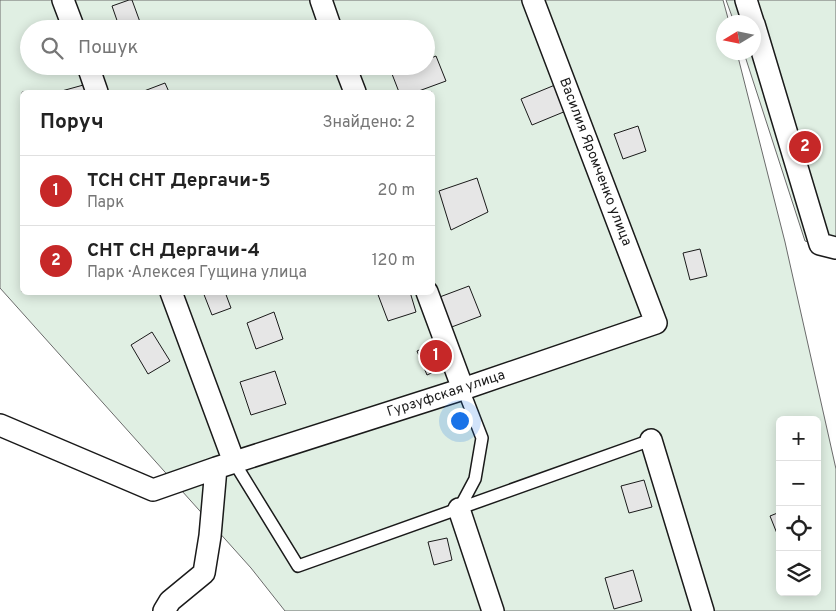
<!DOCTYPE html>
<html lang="uk">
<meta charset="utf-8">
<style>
:root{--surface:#fff;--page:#f6f6f6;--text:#222;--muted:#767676;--line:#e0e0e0;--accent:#c62828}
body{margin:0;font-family:Overpass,sans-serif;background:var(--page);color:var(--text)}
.controls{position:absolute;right:15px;bottom:15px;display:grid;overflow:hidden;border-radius:8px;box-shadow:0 2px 12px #0003}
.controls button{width:45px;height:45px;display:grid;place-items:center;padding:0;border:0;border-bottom:1px solid var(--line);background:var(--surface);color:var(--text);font:25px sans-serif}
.compass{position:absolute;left:716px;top:15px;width:45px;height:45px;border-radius:50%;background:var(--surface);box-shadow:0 2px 12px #0003;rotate:260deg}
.you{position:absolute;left:459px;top:420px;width:18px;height:18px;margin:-12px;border:4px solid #fff;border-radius:50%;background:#1a73e8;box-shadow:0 0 0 8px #1a73e833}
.badge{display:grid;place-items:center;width:32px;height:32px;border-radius:50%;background:var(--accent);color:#fff;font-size:16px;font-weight:700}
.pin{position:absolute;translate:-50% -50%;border:2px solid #fff;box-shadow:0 1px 5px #0006}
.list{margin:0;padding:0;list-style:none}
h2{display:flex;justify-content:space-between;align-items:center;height:65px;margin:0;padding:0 20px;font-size:21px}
h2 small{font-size:16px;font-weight:400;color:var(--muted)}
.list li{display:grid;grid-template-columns:32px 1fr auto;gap:15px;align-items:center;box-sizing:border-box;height:70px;padding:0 20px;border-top:1px solid var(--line)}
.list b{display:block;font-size:19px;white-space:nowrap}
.list p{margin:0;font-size:16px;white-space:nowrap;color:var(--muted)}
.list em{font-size:16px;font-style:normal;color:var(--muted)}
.icon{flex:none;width:28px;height:28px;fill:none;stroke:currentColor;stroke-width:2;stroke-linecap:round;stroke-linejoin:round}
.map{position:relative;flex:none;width:836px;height:611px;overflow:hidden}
.search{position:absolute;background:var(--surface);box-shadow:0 2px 12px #0003;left:20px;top:20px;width:415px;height:55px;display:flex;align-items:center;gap:12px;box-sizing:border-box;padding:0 18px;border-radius:28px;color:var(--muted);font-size:19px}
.panel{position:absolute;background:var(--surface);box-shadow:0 2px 12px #0003;left:20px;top:90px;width:415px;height:205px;border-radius:8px}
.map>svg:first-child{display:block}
</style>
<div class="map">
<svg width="836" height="611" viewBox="0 0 836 611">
<rect width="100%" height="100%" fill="#fff"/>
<!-- green -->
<path fill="#e0efe3" stroke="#6a6a6a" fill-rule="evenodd" d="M 0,0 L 723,0 L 729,22 L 724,22 L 724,52 L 737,53 L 785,242 L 836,469 L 836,611 L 285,611 L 251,568 L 0,288 ZM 29,29 L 426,29 L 426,66 L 29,66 ZM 22,92 L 432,92 L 432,292 L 22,292 ZM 780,420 L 817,420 L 817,592 L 780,592 Z
M 726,0 L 836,0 L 836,250 L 805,241 L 744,53 L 754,52 L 754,22 L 734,22 Z"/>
<!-- building -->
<path fill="#e6e6e6" stroke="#1a1a1a" d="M 129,0 L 132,0 L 140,22 L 120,29 L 112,6 Z
M 436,56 L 446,81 L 416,92 L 399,92 L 392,74 L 411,66 L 426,66 L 426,60 Z
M 165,83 L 169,92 L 145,92 L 144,91 Z
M 87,84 L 90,92 L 58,92 Z
M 555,85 L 566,111 L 532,125 L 521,99 Z
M 638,126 L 646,151 L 623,159 L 614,134 Z
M 477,178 L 488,212 L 451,230 L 439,191 Z
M 700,249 L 707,276 L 690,280 L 683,253 Z
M 469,286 L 481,316 L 449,328 L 437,298 Z
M 203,292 L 225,292 L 231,308 L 212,315 Z
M 377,292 L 410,292 L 416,312 L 388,321 Z
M 274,312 L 283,339 L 256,349 L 247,323 Z
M 152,332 L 170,361 L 148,374 L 131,345 Z
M 435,343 L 445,367 L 427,375 L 417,351 Z
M 275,371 L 286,404 L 251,415 L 240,382 Z
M 644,480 L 652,507 L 629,513 L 621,486 Z
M 780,512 L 780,541 L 770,516 Z
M 447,538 L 452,560 L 434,565 L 428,542 Z
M 633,570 L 642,601 L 614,609 L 605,578 Z"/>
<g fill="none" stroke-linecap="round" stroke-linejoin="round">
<defs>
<path id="service" d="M 234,462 L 298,566 L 651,440
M 459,509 L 475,479 L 482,438 L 463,389"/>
<path id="minor" d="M 63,0 L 74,29
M 321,0 L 331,29
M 746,0 L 753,22
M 754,24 L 820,244 L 836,248
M 88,66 L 97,92
M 345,66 L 355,92
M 171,292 L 234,462
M 427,292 L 463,389
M 0,425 L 153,490 L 216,468 L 463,389 L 656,323 L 533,0
M 651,440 L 703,611
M 459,509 L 493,611
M 164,611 L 170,601 L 204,573 L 210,536 L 216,468"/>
</defs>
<!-- service casing -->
<use href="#service" stroke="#1a1a1a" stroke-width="14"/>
<!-- minor casing -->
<use href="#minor" stroke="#1a1a1a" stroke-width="24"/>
<!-- service -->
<use href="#service" stroke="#fff" stroke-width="11"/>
<!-- minor -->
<use href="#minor" stroke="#fff" stroke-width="21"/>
</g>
<g text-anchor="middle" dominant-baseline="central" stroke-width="4" stroke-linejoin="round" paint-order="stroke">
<!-- street labels -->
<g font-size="14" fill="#1a1a1a" stroke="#fff">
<text transform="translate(595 162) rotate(69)">Василия Яромченко улица</text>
<text transform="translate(446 394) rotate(-18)">Гурзуфская улица</text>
</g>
</g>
</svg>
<div class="controls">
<button>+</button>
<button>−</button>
<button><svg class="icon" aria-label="locate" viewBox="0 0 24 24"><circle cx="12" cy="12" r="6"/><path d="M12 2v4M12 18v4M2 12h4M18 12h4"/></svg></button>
<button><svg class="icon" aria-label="layers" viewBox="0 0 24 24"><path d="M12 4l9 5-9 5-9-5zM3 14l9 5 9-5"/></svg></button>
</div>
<svg class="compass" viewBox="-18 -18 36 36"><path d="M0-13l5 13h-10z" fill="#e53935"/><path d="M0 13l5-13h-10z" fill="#767676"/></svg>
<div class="you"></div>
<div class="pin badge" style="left:436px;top:356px">1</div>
<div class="pin badge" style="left:805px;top:147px">2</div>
<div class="search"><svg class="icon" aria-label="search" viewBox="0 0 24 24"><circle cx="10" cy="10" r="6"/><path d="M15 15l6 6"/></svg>Пошук</div>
<section class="panel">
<h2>Поруч<small>Знайдено: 2</small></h2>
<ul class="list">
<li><span class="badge">1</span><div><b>ТСН СНТ Дергачи-5</b><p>Парк</p></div><em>20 m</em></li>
<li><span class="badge">2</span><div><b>СНТ СН Дергачи-4</b><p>Парк · Алексея Гущина улица</p></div><em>120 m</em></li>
</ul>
</section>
</div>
